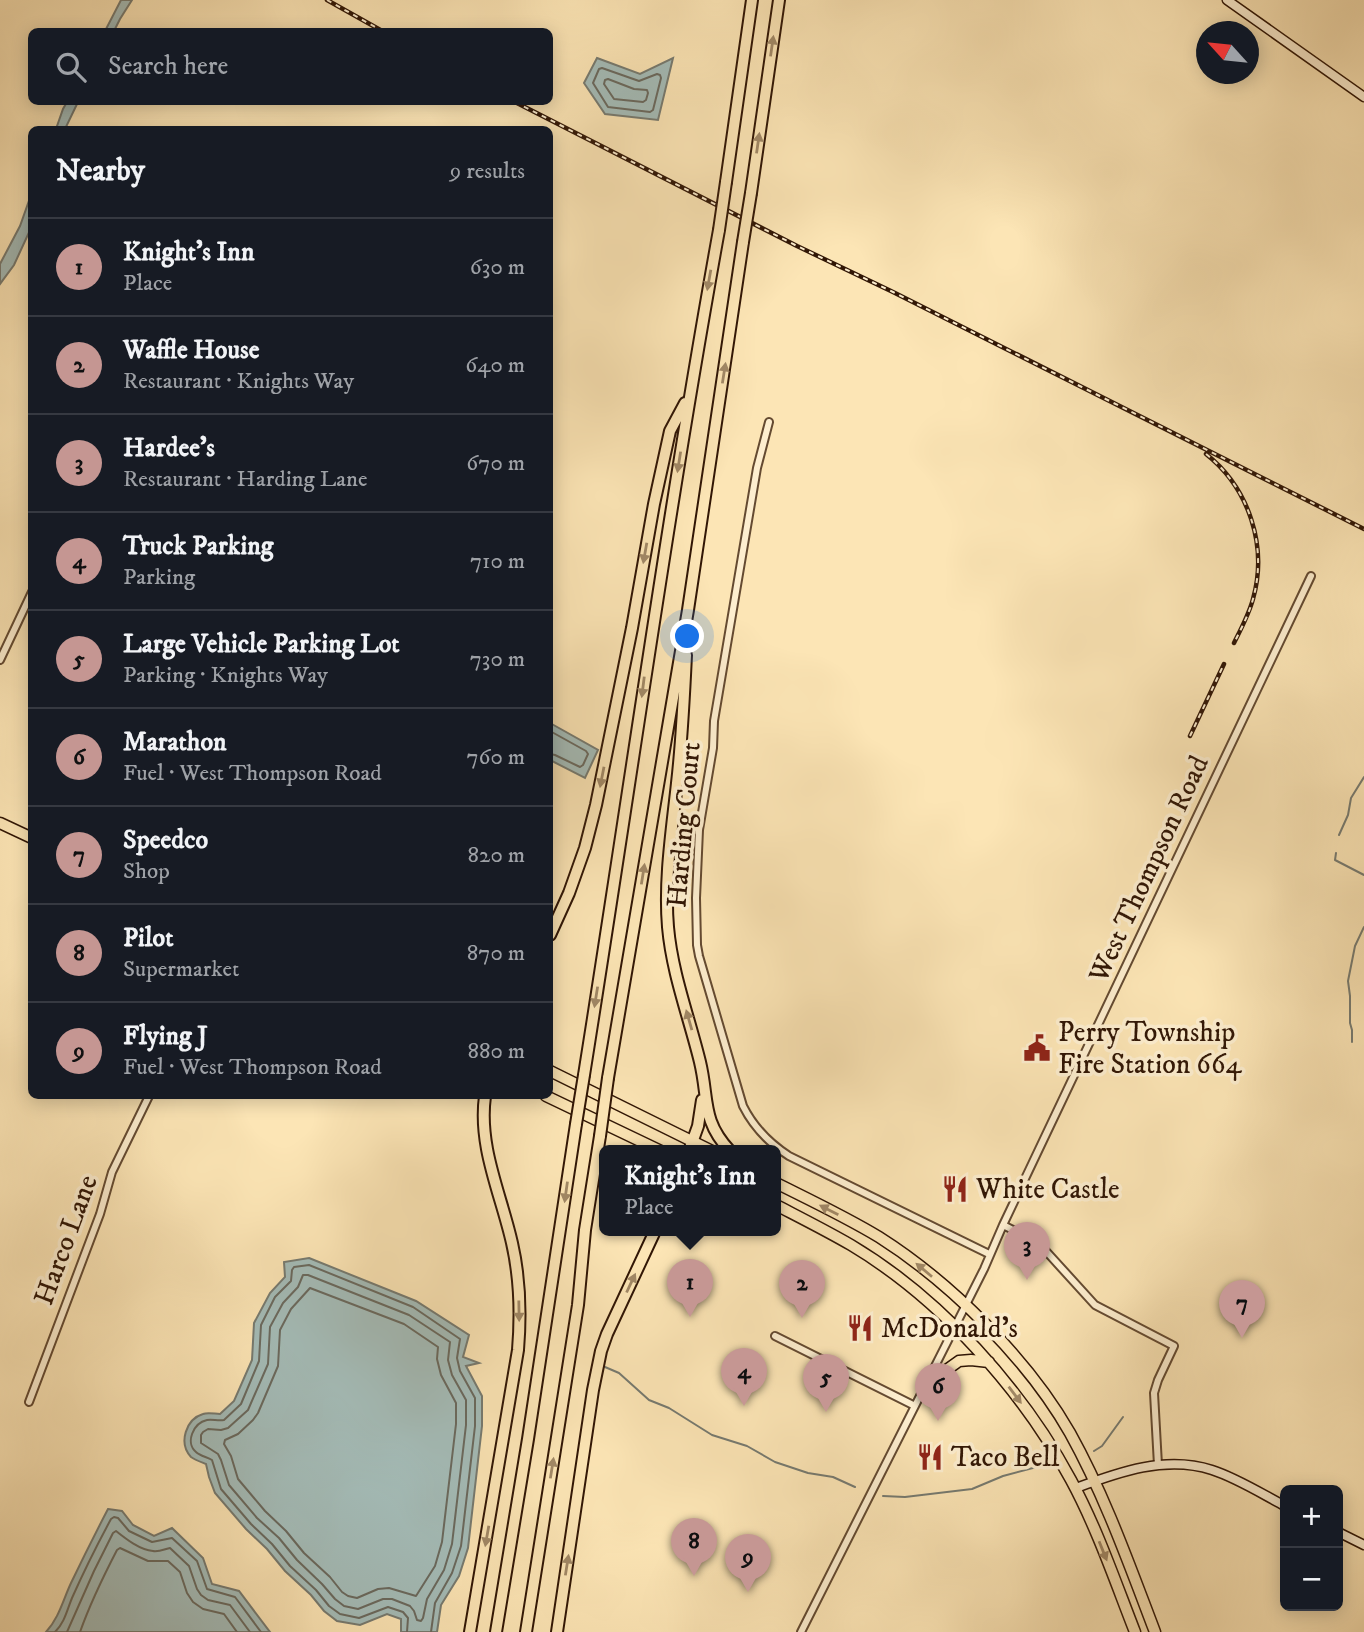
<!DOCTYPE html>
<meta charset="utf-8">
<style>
:root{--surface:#171b24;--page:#242831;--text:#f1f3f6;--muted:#9ea1a6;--line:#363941;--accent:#c59692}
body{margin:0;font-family:"IM FELL DW Pica",serif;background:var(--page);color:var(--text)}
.controls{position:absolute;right:21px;bottom:21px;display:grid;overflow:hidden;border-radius:10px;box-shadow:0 4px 18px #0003}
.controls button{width:63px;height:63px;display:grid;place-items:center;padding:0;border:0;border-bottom:2px solid var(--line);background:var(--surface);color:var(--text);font:35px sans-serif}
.compass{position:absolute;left:1196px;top:21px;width:63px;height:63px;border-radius:50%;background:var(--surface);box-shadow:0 4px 18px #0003;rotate:297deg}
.you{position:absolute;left:688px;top:637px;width:24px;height:24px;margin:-18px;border:5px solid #fff;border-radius:50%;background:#1a73e8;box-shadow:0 0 0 10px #1a73e833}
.badge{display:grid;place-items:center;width:46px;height:46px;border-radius:50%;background:var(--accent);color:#111;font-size:23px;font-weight:700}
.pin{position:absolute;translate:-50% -58px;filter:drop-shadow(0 2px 4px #0008)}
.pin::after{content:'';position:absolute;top:37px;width:24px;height:21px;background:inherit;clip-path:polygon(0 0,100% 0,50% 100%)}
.popup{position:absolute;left:599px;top:1145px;width:182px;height:91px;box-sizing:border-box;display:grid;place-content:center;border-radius:10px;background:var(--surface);filter:drop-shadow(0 2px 5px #0005);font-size:23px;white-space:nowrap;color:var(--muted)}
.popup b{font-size:26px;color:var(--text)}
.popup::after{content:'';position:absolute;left:50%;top:100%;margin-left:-14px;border:14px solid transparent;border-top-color:var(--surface)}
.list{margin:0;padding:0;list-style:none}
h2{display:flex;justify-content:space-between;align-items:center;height:91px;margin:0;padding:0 28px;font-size:30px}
h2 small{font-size:23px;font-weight:400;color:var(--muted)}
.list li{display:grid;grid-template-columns:46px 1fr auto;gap:21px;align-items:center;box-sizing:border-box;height:98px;padding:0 28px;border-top:2px solid var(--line)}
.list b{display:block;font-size:26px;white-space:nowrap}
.list p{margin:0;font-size:23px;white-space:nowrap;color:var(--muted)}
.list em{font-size:23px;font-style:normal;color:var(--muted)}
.icon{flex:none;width:38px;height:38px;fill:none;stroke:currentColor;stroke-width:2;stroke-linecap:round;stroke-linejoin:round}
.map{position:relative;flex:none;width:1364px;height:1632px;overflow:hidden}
.search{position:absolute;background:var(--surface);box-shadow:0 4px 18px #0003;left:28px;top:28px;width:525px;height:77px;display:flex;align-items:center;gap:18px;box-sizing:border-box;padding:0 24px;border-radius:10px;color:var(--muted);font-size:26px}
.panel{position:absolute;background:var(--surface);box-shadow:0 4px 18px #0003;left:28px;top:126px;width:525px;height:973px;border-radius:10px}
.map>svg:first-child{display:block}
</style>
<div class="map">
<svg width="1364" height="1632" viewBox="0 0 1364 1632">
<rect width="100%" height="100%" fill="#fce5b5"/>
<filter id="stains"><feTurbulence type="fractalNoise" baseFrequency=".00286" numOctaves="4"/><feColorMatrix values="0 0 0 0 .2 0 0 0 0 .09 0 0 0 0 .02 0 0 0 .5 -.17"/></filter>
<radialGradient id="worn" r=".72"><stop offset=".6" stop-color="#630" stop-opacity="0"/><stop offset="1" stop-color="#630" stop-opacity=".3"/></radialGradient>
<!-- water -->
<path fill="#a4bcb8" stroke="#767a70" stroke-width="2" d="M 121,0 L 132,0 L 120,19 L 114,31 L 105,31 Z
M 597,58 L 640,74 L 673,58 L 658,120 L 605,114 L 584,83 Z
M 67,102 L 78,102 L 65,129 L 56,129 L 63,109 Z
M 31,195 L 31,228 L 14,265 L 0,284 L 0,264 L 20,226 Z
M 550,723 L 598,750 L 585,778 L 550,760 Z
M 309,1258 L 416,1301 L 469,1335 L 463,1357 L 479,1363 L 466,1366 L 482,1396 L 482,1426 L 468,1548 L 459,1576 L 441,1605 L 437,1632 L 401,1632 L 401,1619 L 387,1614 L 360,1625 L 337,1621 L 324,1611 L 311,1595 L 285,1571 L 267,1549 L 246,1529 L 215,1493 L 209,1477 L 206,1464 C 201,1462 195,1460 191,1457 C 178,1443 186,1419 203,1414 C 208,1412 215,1414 220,1414 L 234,1401 L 252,1360 L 254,1323 L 270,1293 L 285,1277 L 284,1262 Z
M 108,1509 L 122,1511 L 133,1525 L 154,1536 L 172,1528 L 203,1558 L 212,1584 L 239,1591 L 270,1632 L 46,1632 C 59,1618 63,1600 71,1583 C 83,1558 95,1534 108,1509 Z"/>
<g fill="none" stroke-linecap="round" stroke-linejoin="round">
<!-- shore -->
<path stroke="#6a695e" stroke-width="2" d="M 602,68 L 639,81 L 657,74 L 660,75 L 661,78 L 653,110 L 650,112 L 608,107 L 593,83 L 599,69 Z
M 608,79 L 634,89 L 647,90 L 648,93 L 646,100 L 643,102 L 614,99 L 604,84 L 605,80 Z
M 550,731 L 586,751 L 588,754 L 583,765 L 580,767 L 555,755 L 550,754
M 303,1275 L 308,1275 L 409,1315 L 450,1342 L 448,1360 L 452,1375 L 466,1400 L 466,1425 L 452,1544 L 444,1570 L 427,1599 L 423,1618 L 421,1621 L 417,1620 L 414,1611 L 410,1606 L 392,1599 L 383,1599 L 358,1609 L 344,1606 L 335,1599 L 322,1584 L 297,1560 L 279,1538 L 257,1518 L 229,1485 L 221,1460 L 218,1454 L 201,1443 L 201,1435 L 203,1432 L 208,1429 L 221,1430 L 228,1428 L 248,1410 L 268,1364 L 270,1327 L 283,1303 L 298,1287 Z
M 310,1288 L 404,1324 L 438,1347 L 437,1359 L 441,1375 L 456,1403 L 456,1424 L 442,1542 L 435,1566 L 416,1596 L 389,1588 L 378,1589 L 357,1598 L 348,1596 L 342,1592 L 330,1577 L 304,1553 L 286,1531 L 265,1511 L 238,1479 L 231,1456 L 224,1444 L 225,1440 L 238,1434 L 253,1420 L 258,1413 L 278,1366 L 280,1330 L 291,1309 Z
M 55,1632 C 65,1622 67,1610 72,1598 C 84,1571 97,1545 111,1519 L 114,1517 L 118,1518 L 129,1531 L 152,1542 L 172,1538 L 197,1561 L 207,1589 L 235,1597 L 261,1632
M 67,1632 L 94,1571 L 113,1533 L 116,1531 C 126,1539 140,1550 153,1551 C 159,1552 165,1549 170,1548 L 189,1566 L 197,1589 L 201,1595 L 208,1600 L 230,1605 L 250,1632
M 80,1632 C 90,1604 103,1577 117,1550 L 120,1548 L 148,1561 L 168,1561 L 180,1572 L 187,1593 L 193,1602 L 203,1609 L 224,1614 L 237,1632
M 407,1632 L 408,1618 L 403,1612 L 388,1607 L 359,1618 L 340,1614 L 329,1606 L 316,1590 L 290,1566 L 272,1544 L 251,1524 L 221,1489 L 212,1460 C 207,1457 200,1456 196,1452 C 185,1443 193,1423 207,1420 C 212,1419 218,1421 224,1420 L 241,1404 L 259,1361 L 261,1325 L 275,1297 L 291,1281 L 292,1270 L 294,1267 L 309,1265 L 413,1307 L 460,1339 L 457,1358 L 460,1371 L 475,1398 L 475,1426 L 461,1546 L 452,1573 L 435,1603 L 431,1632"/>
<!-- stream -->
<path stroke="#767a70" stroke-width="2" d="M 1339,835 L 1348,815 L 1351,798 L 1364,777
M 1336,853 L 1335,860 L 1364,875
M 1352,1042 L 1352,1030 L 1350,1023 L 1350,996 L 1348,981 L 1355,946 L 1364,927
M 605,1367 L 619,1373 L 649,1400 L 669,1408 L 712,1435 L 747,1446 L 775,1462 L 808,1473 L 833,1477 L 855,1487
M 1094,1451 L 1102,1446 L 1123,1417
M 883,1496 L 905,1497 L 972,1489 L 1003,1476 L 1048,1464"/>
<defs>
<path id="street" d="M 769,422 L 757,468 L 714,721 L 713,748 L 699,830 L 696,898 L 697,945 L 699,956 L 743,1106 C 754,1128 769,1143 789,1156 L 989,1254
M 0,660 L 32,592
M 1003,1225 L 1027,1237 L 1045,1250 L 1095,1305 L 1174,1346 L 1158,1380 L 1154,1393 L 1158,1465
M 775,1336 L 915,1406
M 29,1402 L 100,1214 L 112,1172 L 149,1096
M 801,1632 L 984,1269 L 1003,1225 L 1311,576"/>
<path id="secondary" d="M 1227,0 L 1364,97
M 1076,1488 C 1119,1472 1166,1455 1212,1470 C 1237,1478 1262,1494 1285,1506
M 1338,1532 L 1364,1545"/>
<path id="primary" d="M 0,823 L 32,838
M 550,1071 L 712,1151
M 546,1096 L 661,1151
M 776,1183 C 810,1200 846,1217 879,1237 C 950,1282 1028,1359 1070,1433 C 1105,1496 1129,1564 1155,1632
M 776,1205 C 801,1218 827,1231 851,1245 C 940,1298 1022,1389 1071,1480 C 1097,1528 1115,1581 1135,1632
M 924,1386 L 959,1361 L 971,1360 L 989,1362"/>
<path id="highway" d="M 726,182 L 752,0
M 751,193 L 779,0
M 686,655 C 684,698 682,740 677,783 C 672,830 664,879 668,927 C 672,973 689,1017 700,1062 C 709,1099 701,1120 730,1151
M 550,935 L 569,893 L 585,848 L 596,805 L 632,628 L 654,504 L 670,431 L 685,403
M 584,1075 C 629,794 668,511 719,230
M 608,1078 L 688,610 L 743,242
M 689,1151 L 698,1126 L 702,1100
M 470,1632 L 518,1350 C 521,1314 520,1278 512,1243 C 501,1194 478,1147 485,1096
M 496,1632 L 528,1439 L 576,1124
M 526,1632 L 578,1305 L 585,1230 L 600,1136
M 557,1632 L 593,1390 L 601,1351 L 607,1334 L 655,1231"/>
</defs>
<!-- street casing -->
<use href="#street" stroke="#644a31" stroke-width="10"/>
<!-- secondary casing -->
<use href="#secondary" stroke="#311605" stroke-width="11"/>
<!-- primary casing -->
<use href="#primary" stroke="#311605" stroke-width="13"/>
<!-- highway casing -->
<use href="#highway" stroke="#311605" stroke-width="14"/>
<!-- street -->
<use href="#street" stroke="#fdeecf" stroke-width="6"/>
<!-- secondary -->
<use href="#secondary" stroke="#fdeecf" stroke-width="8"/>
<!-- primary -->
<use href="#primary" stroke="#fce5b5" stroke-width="10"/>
<!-- highway -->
<use href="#highway" stroke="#fce5b5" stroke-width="10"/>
<defs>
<path id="rail" d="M 327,0 L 384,32
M 515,102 L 797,246 L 893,292 L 1364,529
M 1206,454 C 1249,488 1268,546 1253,599 C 1249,614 1241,629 1234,643
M 1190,736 L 1224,664"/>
</defs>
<!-- rail casing -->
<use href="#rail" stroke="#311605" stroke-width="4.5"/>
<!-- rail -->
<use href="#rail" stroke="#fdeecf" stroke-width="2" stroke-dasharray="5" stroke-linecap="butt"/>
<defs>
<path id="highway-bridge" d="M 719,230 L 726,182
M 743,242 L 751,193
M 576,1124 L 584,1075
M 600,1136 L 608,1078"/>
</defs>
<!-- highway-bridge casing -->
<use href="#highway-bridge" stroke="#311605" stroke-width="14" stroke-linecap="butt"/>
<!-- highway-bridge -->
<use href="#highway-bridge" stroke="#fce5b5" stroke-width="10"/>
</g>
<!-- one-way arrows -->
<defs><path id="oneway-solid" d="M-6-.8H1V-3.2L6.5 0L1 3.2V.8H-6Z" transform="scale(1.75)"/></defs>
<g fill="#a18866">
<use href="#oneway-solid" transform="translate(772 46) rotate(-82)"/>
<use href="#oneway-solid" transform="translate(758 143) rotate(-82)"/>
<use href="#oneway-solid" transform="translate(709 280) rotate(100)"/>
<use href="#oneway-solid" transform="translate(724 373) rotate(-81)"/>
<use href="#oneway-solid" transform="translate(679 462) rotate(99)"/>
<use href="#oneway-solid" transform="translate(645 553) rotate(100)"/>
<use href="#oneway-solid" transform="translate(643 687) rotate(97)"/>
<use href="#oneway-solid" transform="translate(602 777) rotate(101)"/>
<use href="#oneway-solid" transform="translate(643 874) rotate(-81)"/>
<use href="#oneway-solid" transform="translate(596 997) rotate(99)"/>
<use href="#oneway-solid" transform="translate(689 1020) rotate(-106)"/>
<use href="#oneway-solid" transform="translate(566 1192) rotate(98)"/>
<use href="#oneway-solid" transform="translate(829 1210) rotate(-153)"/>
<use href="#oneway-solid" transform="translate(924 1270) rotate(-140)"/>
<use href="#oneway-solid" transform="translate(631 1283) rotate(-65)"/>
<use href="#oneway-solid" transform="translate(519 1311) rotate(89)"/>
<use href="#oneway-solid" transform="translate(1015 1395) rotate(53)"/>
<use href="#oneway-solid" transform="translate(552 1468) rotate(-81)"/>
<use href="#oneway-solid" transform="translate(487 1536) rotate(100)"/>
<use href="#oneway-solid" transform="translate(1103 1551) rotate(68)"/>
<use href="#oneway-solid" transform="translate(567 1565) rotate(-81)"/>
</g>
<!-- icons -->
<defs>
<symbol id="civic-bare" viewBox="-9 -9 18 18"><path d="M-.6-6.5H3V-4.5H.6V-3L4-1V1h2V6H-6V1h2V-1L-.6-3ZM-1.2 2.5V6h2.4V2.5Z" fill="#8f2418" stroke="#fdeecf" stroke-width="2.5" paint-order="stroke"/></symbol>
<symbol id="restaurant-bare" viewBox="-9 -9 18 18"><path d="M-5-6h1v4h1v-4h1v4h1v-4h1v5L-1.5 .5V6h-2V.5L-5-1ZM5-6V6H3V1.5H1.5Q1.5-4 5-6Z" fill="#8f2418" stroke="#fdeecf" stroke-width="2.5" paint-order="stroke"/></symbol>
</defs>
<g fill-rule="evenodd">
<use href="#civic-bare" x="1018" y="1029" width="38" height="38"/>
<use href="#restaurant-bare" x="936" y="1170" width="38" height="38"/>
<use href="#restaurant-bare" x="841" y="1309" width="38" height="38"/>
<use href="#restaurant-bare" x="911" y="1438" width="38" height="38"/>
</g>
<g text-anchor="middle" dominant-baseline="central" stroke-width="7" stroke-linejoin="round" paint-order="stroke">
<!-- street labels -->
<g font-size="28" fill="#311605" stroke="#fdeecf">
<text transform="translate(684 825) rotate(-85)">Harding Court</text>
<text transform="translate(1149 869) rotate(-65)">West Thompson Road</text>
<text transform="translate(66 1240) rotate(-70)">Harco Lane</text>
</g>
<!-- poi labels -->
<g font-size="28" fill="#311605" stroke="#fdeecf" text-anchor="start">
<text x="1058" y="1032">Perry Township<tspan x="1058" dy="32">Fire Station 664</tspan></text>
<text x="976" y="1189">White Castle</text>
<text x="881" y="1328">McDonald's</text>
<text x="951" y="1457">Taco Bell</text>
</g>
</g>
<rect width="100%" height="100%" filter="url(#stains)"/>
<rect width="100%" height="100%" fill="url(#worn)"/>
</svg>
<div class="controls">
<button>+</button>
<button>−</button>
</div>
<svg class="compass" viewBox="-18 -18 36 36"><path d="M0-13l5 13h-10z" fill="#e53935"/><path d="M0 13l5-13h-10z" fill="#9ea1a6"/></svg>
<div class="you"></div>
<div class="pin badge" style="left:690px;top:1317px">1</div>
<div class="popup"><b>Knight's Inn</b>Place</div>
<div class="pin badge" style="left:802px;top:1318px">2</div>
<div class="pin badge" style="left:1027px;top:1280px">3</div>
<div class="pin badge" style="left:744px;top:1406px">4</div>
<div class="pin badge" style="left:826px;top:1412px">5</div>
<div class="pin badge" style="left:938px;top:1421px">6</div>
<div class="pin badge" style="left:1242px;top:1338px">7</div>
<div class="pin badge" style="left:694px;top:1576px">8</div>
<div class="pin badge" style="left:748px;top:1592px">9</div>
<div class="search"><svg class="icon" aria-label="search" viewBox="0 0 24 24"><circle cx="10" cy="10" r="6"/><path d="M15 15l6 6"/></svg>Search here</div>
<section class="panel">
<h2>Nearby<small>9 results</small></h2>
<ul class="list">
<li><span class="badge">1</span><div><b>Knight's Inn</b><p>Place</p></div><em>630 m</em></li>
<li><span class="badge">2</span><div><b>Waffle House</b><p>Restaurant · Knights Way</p></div><em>640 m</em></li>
<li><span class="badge">3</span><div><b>Hardee's</b><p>Restaurant · Harding Lane</p></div><em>670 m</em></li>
<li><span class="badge">4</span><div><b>Truck Parking</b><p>Parking</p></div><em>710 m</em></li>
<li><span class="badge">5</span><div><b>Large Vehicle Parking Lot</b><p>Parking · Knights Way</p></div><em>730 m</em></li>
<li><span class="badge">6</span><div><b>Marathon</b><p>Fuel · West Thompson Road</p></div><em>760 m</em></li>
<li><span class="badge">7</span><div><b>Speedco</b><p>Shop</p></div><em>820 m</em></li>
<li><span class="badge">8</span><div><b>Pilot</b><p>Supermarket</p></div><em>870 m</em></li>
<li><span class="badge">9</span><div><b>Flying J</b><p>Fuel · West Thompson Road</p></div><em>880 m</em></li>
</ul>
</section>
</div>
